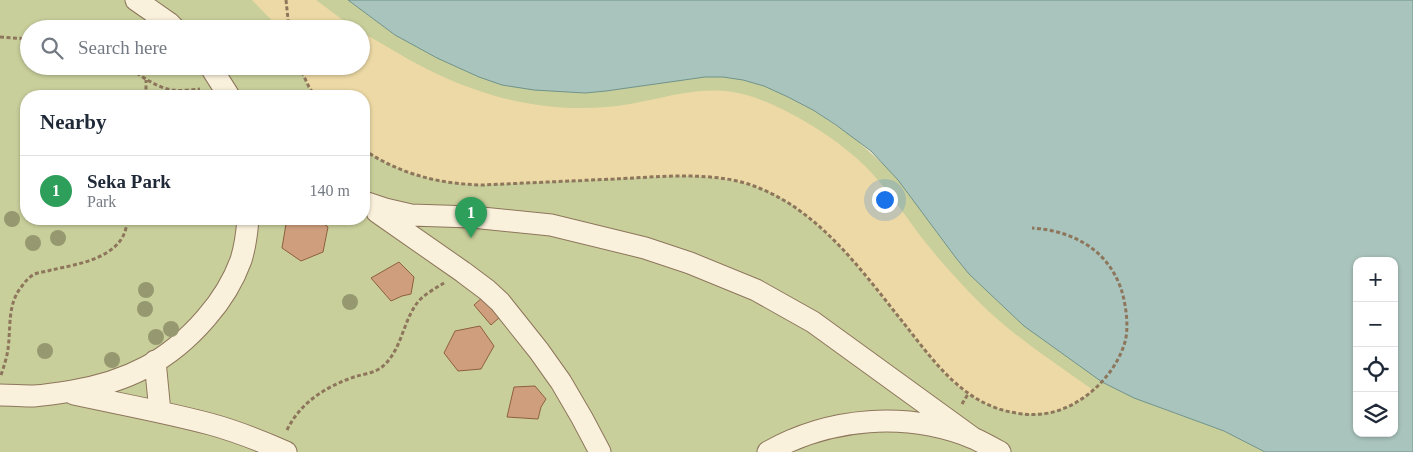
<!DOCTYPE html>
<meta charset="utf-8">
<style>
:root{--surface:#fff;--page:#f2f2f3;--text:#1f2937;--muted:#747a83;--line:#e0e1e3;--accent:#2563eb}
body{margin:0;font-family:Georgia,serif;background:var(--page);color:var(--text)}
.controls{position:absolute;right:15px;bottom:15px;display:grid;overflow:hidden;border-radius:10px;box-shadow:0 1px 4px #0004}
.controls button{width:45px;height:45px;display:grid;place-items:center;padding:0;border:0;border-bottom:1px solid var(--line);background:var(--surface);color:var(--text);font:25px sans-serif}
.you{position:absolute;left:884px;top:199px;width:18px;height:18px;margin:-12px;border:4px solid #fff;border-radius:50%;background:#1a73e8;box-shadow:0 0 0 8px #1a73e833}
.badge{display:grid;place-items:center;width:32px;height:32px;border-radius:50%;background:var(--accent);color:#fff;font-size:16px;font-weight:700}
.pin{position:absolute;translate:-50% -41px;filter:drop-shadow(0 1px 2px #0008)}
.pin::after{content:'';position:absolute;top:26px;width:18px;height:15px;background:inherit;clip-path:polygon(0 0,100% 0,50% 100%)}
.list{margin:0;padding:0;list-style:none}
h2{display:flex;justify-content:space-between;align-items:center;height:65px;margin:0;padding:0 20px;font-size:21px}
h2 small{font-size:16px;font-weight:400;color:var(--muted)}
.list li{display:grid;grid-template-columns:32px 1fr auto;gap:15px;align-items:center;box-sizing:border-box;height:70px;padding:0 20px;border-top:1px solid var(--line)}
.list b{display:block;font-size:19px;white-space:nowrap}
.list p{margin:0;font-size:16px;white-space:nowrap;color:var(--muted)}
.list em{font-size:16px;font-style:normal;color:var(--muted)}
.icon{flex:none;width:28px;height:28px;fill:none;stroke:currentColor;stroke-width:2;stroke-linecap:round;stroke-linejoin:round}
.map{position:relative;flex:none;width:1413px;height:452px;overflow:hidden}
.search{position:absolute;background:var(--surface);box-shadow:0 1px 4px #0004;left:20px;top:20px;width:350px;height:55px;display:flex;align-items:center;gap:12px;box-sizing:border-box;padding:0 18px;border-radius:28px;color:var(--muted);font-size:19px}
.panel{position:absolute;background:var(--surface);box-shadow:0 1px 4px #0004;left:20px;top:90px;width:350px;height:135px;border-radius:20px}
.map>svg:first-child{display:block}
</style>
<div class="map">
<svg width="1413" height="452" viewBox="0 0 1413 452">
<rect width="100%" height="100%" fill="#f0e4c8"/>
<!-- green -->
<path fill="#c9cf9b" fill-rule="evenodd" d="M 0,0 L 348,0 L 395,35 L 437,58 L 585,93 L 606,91 L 705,77 L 723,77 L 743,80 L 764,86 L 788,97 L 813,110 L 854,138 L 885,166 L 898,180 L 956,258 L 969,274 L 1024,326 L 1102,382 L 1163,409 L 1224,431 L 1265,452 L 0,452 ZM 29,29 L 361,29 L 361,66 L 29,66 ZM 26,96 L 364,96 L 364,219 L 26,219 Z"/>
<!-- sand -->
<path fill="#ecd9a5" d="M 252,0 L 316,0 L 355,29 L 280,29 Z
M 361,32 C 387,46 411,62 437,74 C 491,99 546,112 606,107 C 651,104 697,82 743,94 C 782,104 837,138 865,166 C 887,188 904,214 922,238 C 940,261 959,282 980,303 C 1013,336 1055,363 1093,390 C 1055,427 993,418 955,384 C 940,371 928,354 915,338 C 894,312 873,285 851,259 C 834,239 813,221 792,205 C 757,181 721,177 680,176 L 483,185 C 439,184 400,174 364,150 L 364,96 L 315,96 L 309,87 L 299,66 L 361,66 Z"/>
<!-- water -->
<path fill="#a9c4bc" stroke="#6f938a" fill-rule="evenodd" d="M 348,0 L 1413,0 L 1413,452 L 1265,452 L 1224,431 L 1134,398 L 1102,382 L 1024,326 L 969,274 L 956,258 L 898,180 L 871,151 L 836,125 L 813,110 L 788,97 L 764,86 L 743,80 L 723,77 L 705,77 L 606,91 L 585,93 L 534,90 L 502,85 L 479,77 L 437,58 L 395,35 ZM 1357,261 L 1394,261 L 1394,433 L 1357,433 Z"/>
<!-- building -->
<path fill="#cf9f7d" stroke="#8d5f41" d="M 296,219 L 318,219 L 328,227 L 323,252 L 301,261 L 282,248 L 286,224 Z
M 399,262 L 414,277 L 411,294 L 402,296 L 391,301 L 371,278 Z
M 483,297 L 500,317 L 491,325 L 474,305 Z
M 480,326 L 494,346 L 481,369 L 458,371 L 444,353 L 455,331 Z
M 535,386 L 546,399 L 541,407 L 538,419 L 507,417 L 514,387 Z"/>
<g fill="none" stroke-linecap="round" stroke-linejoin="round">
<defs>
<path id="street" d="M 136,0 L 169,23 L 175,29
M 210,66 L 229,96
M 364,202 L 385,209 L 411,215 L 472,217 L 551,225 L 645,248 L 690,263 L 756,290 L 813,322 L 973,438
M 377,212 L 463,272 L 487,290 L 500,302 L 539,351 L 561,382 L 582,418 L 600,452
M 155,361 L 160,412
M 74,394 C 120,404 165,412 210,424 C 236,431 261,441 286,452
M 0,395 C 11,395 23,396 34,396 C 47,395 60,393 72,391 C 127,382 169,361 206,318 C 221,301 233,282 241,260 C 245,247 247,232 248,219
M 768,452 C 830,417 907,411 973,438 C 982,442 991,447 1000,452"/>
</defs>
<!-- street casing -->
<use href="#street" stroke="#8d765c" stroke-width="23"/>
<!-- path -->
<path stroke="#8d765c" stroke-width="3" stroke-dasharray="4 2.5" stroke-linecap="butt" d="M 286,0 L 289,29
M 0,37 L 29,39
M 126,66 C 140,75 155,87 172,90 C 181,91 191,90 200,89
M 299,66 L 309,87 L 315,96
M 146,96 L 146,80
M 364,150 C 400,174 439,184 482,185 C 526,183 570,181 614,179 C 659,177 717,170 759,188 C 821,213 862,271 902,321 C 933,360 963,405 1016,413 C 1027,415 1038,415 1049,413 C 1083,406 1115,376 1125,342 C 1128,331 1127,316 1125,305 C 1117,256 1079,231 1032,228
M 1,375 C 4,366 7,357 8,349 C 11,327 7,304 22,286 C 25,282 28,278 33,275 C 38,272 45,272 51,270 C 79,264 127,257 127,219
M 962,404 L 968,394
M 287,430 C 300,403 325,387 354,377 C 363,374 375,373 382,367 C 401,351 402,326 415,306 C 421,296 434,289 444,283"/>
<!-- street -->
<use href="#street" stroke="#faf1dc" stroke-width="21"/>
</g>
<!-- trees -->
<g fill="#96986f">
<circle cx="12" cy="219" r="8"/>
<circle cx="58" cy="238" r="8"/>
<circle cx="33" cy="243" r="8"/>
<circle cx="146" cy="290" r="8"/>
<circle cx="350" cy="302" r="8"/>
<circle cx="145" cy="309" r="8"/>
<circle cx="171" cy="329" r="8"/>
<circle cx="156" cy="337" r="8"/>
<circle cx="45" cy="351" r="8"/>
<circle cx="112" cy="360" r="8"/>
</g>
</svg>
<div class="controls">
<button>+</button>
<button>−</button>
<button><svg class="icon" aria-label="locate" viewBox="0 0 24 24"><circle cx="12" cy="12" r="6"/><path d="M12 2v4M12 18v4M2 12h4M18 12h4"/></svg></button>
<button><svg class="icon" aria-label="layers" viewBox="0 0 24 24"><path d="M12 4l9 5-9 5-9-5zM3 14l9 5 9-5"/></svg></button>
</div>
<div class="you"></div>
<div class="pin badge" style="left:471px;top:238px;background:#2e9e5b">1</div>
<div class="search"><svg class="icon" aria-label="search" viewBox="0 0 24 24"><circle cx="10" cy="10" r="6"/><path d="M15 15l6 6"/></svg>Search here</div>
<section class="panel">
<h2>Nearby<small></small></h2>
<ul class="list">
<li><span class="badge" style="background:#2e9e5b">1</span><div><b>Seka Park</b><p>Park</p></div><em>140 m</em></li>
</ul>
</section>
</div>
